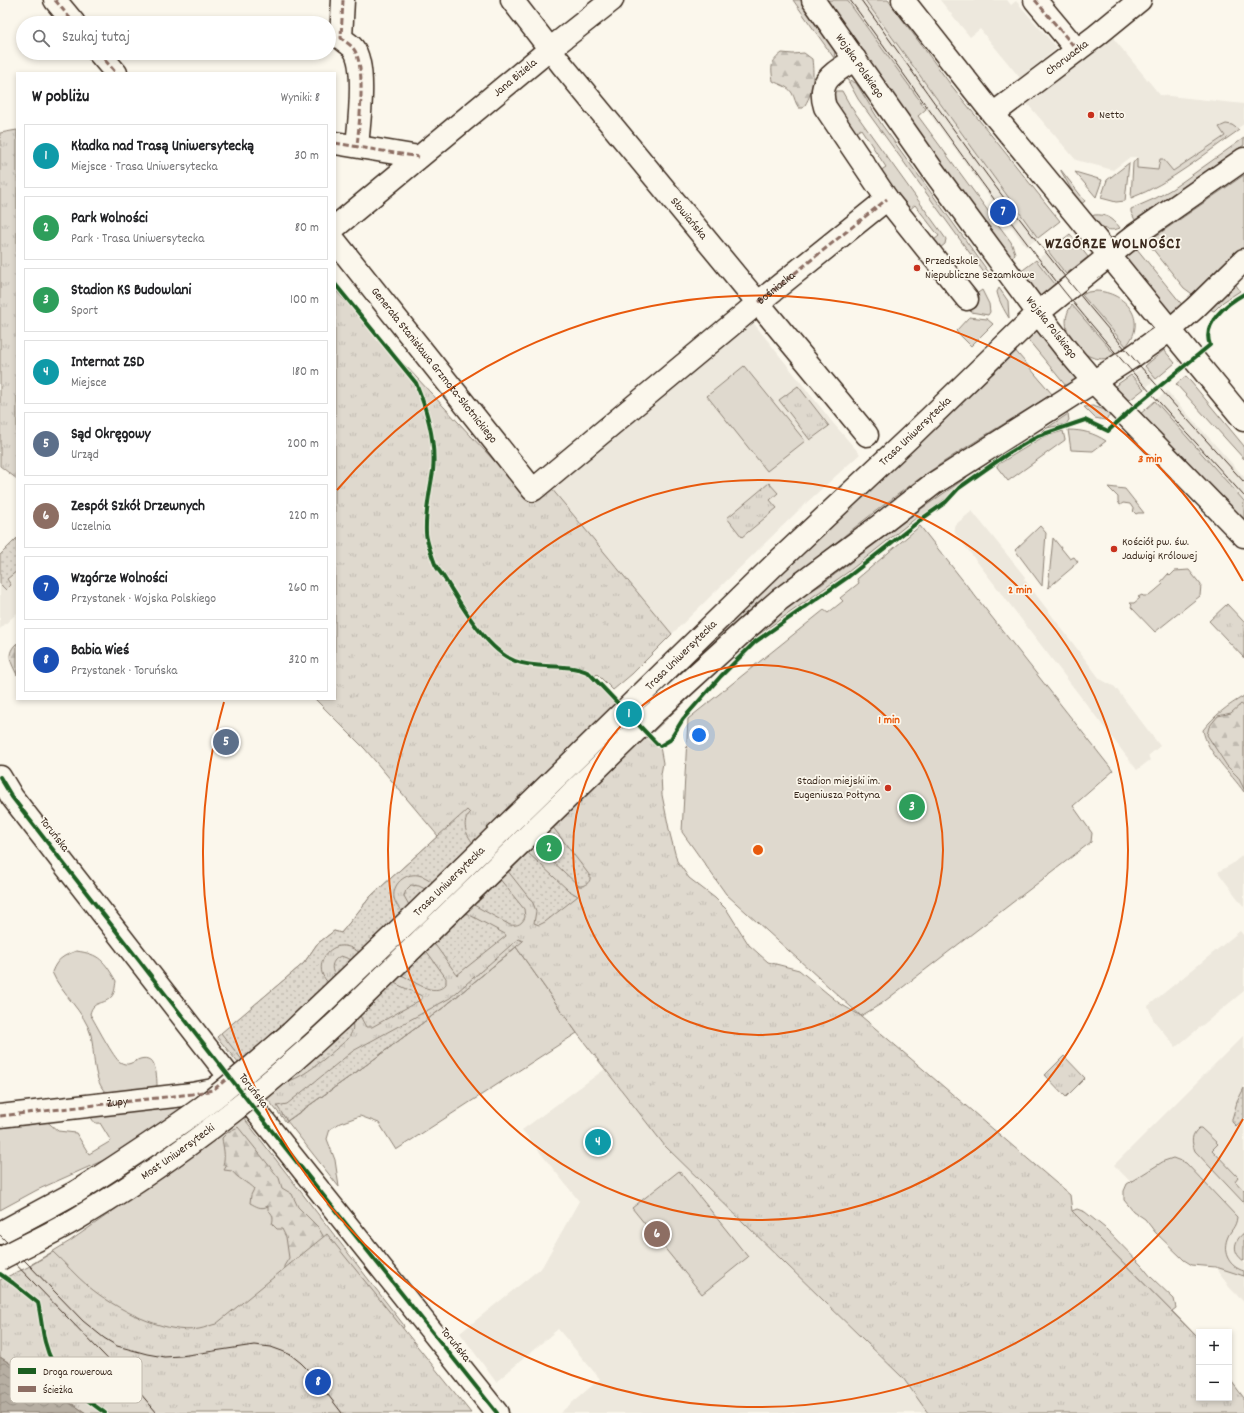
<!DOCTYPE html>
<html lang="pl">
<meta charset="utf-8">
<style>
:root{--surface:#fff;--page:#f2f2f2;--text:#202124;--muted:#757577;--line:#e0e0e0;--accent:#0f766e}
body{margin:0;font-family:Dekko,sans-serif;background:var(--page);color:var(--text)}
.controls{position:absolute;right:12px;bottom:12px;display:grid;overflow:hidden;border-radius:0px;box-shadow:0 2px 6px #0003}
.controls button{width:36px;height:36px;display:grid;place-items:center;padding:0;border:0;border-bottom:1px solid var(--line);background:var(--surface);color:var(--text);font:20px sans-serif}
.you{position:absolute;left:699px;top:735px;width:14px;height:14px;margin:-10px;border:3px solid #fff;border-radius:50%;background:#1a73e8;box-shadow:0 0 0 6px #1a73e833}
.badge{display:grid;place-items:center;width:26px;height:26px;border-radius:50%;background:var(--accent);color:#fff;font-size:13px;font-weight:700}
.pin{position:absolute;translate:-50% -50%;border:2px solid #fff;box-shadow:0 1px 4px #0006}
.list{margin:0;padding:0;list-style:none}
h2{display:flex;justify-content:space-between;align-items:center;height:52px;margin:0;padding:0 16px;font-size:17px}
h2 small{font-size:13px;font-weight:400;color:var(--muted)}
.list li{display:grid;grid-template-columns:26px 1fr auto;gap:12px;align-items:center;box-sizing:border-box;height:64px;margin:0 8px 8px;padding:0 8px;border:1px solid var(--line);border-radius:0px}
.list b{display:block;font-size:15px;white-space:nowrap}
.list p{margin:0;font-size:13px;white-space:nowrap;color:var(--muted)}
.list em{font-size:13px;font-style:normal;color:var(--muted)}
.icon{flex:none;width:22px;height:22px;fill:none;stroke:currentColor;stroke-width:2;stroke-linecap:round;stroke-linejoin:round}
.map{position:relative;flex:none;width:1244px;height:1413px;overflow:hidden}
.search{position:absolute;background:var(--surface);box-shadow:0 2px 6px #0003;left:16px;top:16px;width:320px;height:44px;display:flex;align-items:center;gap:10px;box-sizing:border-box;padding:0 14px;border-radius:22px;color:var(--muted);font-size:15px}
.panel{position:absolute;background:var(--surface);box-shadow:0 2px 6px #0003;left:16px;top:72px;width:320px;height:628px;border-radius:0px}
.map>svg:first-child{display:block}
</style>
<div class="map">
<svg width="1244" height="1413" viewBox="0 0 1244 1413">
<defs>
<pattern id="forest-firs" width="22" height="20" patternUnits="userSpaceOnUse"><rect width="22" height="20" fill="#dfd9ce"/><path d="M5 1l3.5 6h-7zM16 11l3.5 6h-7z" fill="#c0bab0"/></pattern>
<pattern id="park-tufts" width="24" height="20" patternUnits="userSpaceOnUse"><rect width="24" height="20" fill="#dfd9ce"/><path d="M3 7l-1-3M5 7V3M7 7l1-3M15 17l-1-3M17 17v-4M19 17l1-3" fill="none" stroke="#c0bab0"/></pattern>
<pattern id="garden-dots" width="8" height="8" patternUnits="userSpaceOnUse"><rect width="8" height="8" fill="#dfd9ce"/><path d="M2 2h.1M6 6h.1" fill="none" stroke="#c0bab0" stroke-width="1.8" stroke-linecap="round"/></pattern>
<pattern id="water-waves" width="16" height="10" patternUnits="userSpaceOnUse"><rect width="16" height="10" fill="#b6aea2"/><path d="M0 5q4-4 8 0t8 0" fill="none" stroke="#958e83"/></pattern>
</defs>
<rect width="100%" height="100%" fill="#fbf7ec"/>
<filter id="ink" filterUnits="userSpaceOnUse"><feTurbulence type="fractalNoise" baseFrequency=".025" numOctaves="2"/><feDisplacementMap in="SourceGraphic" scale="8" xChannelSelector="R" yChannelSelector="G"/><feConvolveMatrix kernelMatrix="1 2 1 2 8 2 1 2 1" color-interpolation-filters="sRGB"/></filter>
<g filter="url(#ink)">
<!-- built -->
<path fill="#ede8dd" d="M 847,0 L 865,0 L 1038,238 L 1026,247 Z
M 940,0 L 1007,0 L 1011,5 L 1016,1 L 1057,48 L 1020,78 L 980,29 L 970,37 Z
M 1109,33 L 1160,95 L 1244,104 L 1244,124 L 1238,128 L 1221,125 L 1219,127 L 1225,136 L 1173,171 L 1160,159 L 1158,170 L 1137,168 L 1137,157 L 1130,157 L 1113,170 L 1076,160 L 1024,100 Z
M 1048,251 L 1066,274 L 1055,284 L 1036,260 Z
M 1082,295 L 1126,346 L 1115,355 L 1072,305 Z
M 752,321 L 833,423 L 860,454 L 804,505 L 672,634 L 633,589 L 551,488 Z
M 1145,366 L 1156,379 L 1144,389 L 1131,375 Z
M 1167,391 L 1244,477 L 1244,501 L 1155,401 Z
M 972,511 L 1025,577 L 1024,579 L 1100,679 L 1115,687 L 1160,746 L 1148,756 L 1150,760 L 1137,770 L 955,533 L 954,526 Z
M 17,538 L 17,613 L 0,629 L 0,555 Z
M 1244,854 L 1244,907 L 1218,872 L 1232,864 Z
M 1240,931 L 1244,936 L 1244,991 L 1176,1047 L 1154,1021 L 1148,1006 Z
M 1244,1035 L 1244,1302 L 1229,1287 L 1216,1267 L 1200,1253 L 1114,1165 Z
M 605,1069 L 665,1146 L 903,1378 L 928,1413 L 560,1413 L 600,1379 L 558,1329 L 496,1382 L 460,1333 L 542,1267 L 579,1201 L 522,1130 Z"/>
<!-- grass -->
<path fill="#dfd9ce" stroke="#8d8276" d="M 793,0 L 803,0 L 834,47 L 835,52 L 834,58 Z
M 824,0 L 847,0 L 926,109 L 918,116 L 1011,242 L 1015,253 L 1014,256 L 1010,260 Z
M 865,0 L 888,0 L 951,85 L 1060,221 L 1038,238 Z
M 847,79 L 856,83 L 882,125 L 990,274 L 985,274 L 858,99 Z
M 833,87 L 836,91 L 842,91 L 851,107 L 946,239 L 945,244 L 940,248 L 934,240 L 939,236 L 915,205 L 908,211 L 880,171 L 886,167 L 861,129 L 853,134 L 830,97 Z
M 1226,124 L 1232,125 L 1239,130 C 1204,154 1171,183 1131,198 L 1133,163 L 1137,158 L 1137,168 L 1158,170 L 1160,159 L 1163,159 L 1173,171 L 1225,136 L 1219,127 Z
M 1244,138 L 1244,145 L 1135,220 L 1131,212 L 1131,209 L 1156,198 L 1172,189 Z
M 1129,163 L 1125,201 L 1116,202 L 1101,198 L 1107,180 Z
M 1061,170 L 1085,201 L 1080,205 L 1061,171 Z
M 1075,172 L 1102,180 L 1096,197 Z
M 1244,175 L 1244,248 L 1195,296 L 1184,288 L 1152,248 L 1150,240 Z
M 1094,215 C 1106,214 1113,218 1120,228 C 1108,233 1098,227 1090,218 Z
M 1070,234 L 1088,257 L 1066,274 L 1048,251 Z
M 1137,249 L 1184,307 L 1172,318 L 1124,259 Z
M 1036,260 L 1055,284 L 1038,299 L 1019,273 Z
M 1236,285 L 1240,291 L 1223,302 L 1214,311 L 1208,308 Z
M 999,288 L 1008,301 L 1009,318 C 1004,310 999,301 997,292 Z
M 982,290 L 989,304 L 990,312 L 988,315 L 971,312 L 969,310 L 978,303 L 975,299 L 975,295 Z
M 1096,291 C 1125,292 1149,320 1126,346 L 1082,295 L 1088,292 Z
M 1072,305 L 1115,355 C 1087,372 1052,329 1072,305 Z
M 969,317 L 987,319 L 993,324 L 971,346 L 956,331 Z
M 1035,327 L 1077,379 L 1066,386 L 1025,336 Z
M 1013,348 L 1052,394 C 1008,422 962,448 919,479 C 800,564 695,666 588,765 L 638,710 Z
M 1164,350 L 1175,363 L 1156,379 L 1145,366 Z
M 744,366 L 805,441 L 767,471 L 707,396 Z
M 1131,375 L 1144,389 L 1126,403 L 1112,388 Z
M 1186,376 L 1244,446 L 1244,459 L 1176,384 Z
M 1155,401 L 1244,501 L 1244,523 L 1138,416 Z
M 1093,406 L 1108,411 L 1112,414 L 1105,420 L 1095,418 L 1084,407 Z
M 1068,414 L 1069,420 L 1066,424 L 1047,428 L 1041,432 Z
M 1068,430 C 1082,430 1094,433 1106,441 L 1093,451 L 1071,450 Z
M 1063,431 L 1065,440 L 1008,481 L 997,467 L 997,465 L 1043,437 Z
M 967,477 L 945,499 L 921,517 L 916,518 L 848,572 L 748,642 L 653,732 L 651,729 L 743,642 L 797,599 L 821,585 L 917,512 Z
M 1108,487 L 1125,489 L 1144,513 L 1138,513 L 1136,514 L 1133,511 L 1134,510 L 1130,504 L 1123,503 L 1120,505 L 1118,501 L 1118,497 Z
M 920,526 L 1113,771 L 1073,806 L 1092,833 L 1091,842 L 881,1004 L 861,1016 L 726,894 L 682,832 L 688,719 L 824,610 L 828,613 L 843,601 L 840,598 L 859,583 L 857,579 Z
M 1040,526 L 1046,533 L 1042,586 L 1015,550 Z
M 1053,538 L 1070,559 L 1074,557 L 1078,562 L 1073,566 L 1073,567 L 1048,588 Z
M 1189,570 L 1201,585 L 1200,596 L 1155,632 L 1131,607 L 1132,605 L 1130,603 L 1134,603 L 1140,598 L 1138,597 L 1142,595 L 1143,596 L 1149,596 L 1163,584 L 1161,582 L 1168,574 L 1170,576 L 1175,571 Z
M 1244,696 L 1244,792 C 1231,773 1207,753 1203,730 C 1215,715 1227,706 1244,696 Z
M 516,947 L 577,1033 L 396,1150 L 379,1123 L 360,1116 L 340,1123 L 330,1129 L 327,1139 L 335,1160 L 339,1187 L 287,1121 L 366,1065 L 444,1007 Z
M 76,951 C 100,954 104,961 116,981 C 115,987 115,995 109,999 C 101,1005 93,1001 90,1014 C 95,1022 114,1059 120,1062 C 128,1067 132,1062 140,1059 C 157,1054 157,1078 157,1088 L 108,1095 C 92,1081 95,1054 91,1035 C 85,1012 61,994 52,972 C 57,959 63,956 76,951 Z
M 188,1104 L 141,1138 L 104,1160 L 37,1190 L 0,1210 L 0,1122 L 43,1118 L 58,1131 L 76,1133 L 89,1154 L 111,1141 L 100,1123 C 94,1124 93,1121 90,1115 Z
M 243,1117 L 403,1324 L 404,1327 L 329,1383 L 184,1351 L 32,1264 L 70,1241 L 194,1154 Z
M 1199,1128 L 1201,1128 L 1218,1144 L 1212,1150 L 1238,1177 L 1235,1181 L 1243,1190 L 1244,1189 L 1244,1203 L 1195,1151 C 1191,1141 1191,1135 1199,1128 Z
M 1173,1158 L 1186,1163 L 1237,1217 C 1236,1228 1230,1230 1227,1239 C 1222,1254 1230,1267 1244,1271 L 1244,1276 L 1216,1267 L 1192,1265 L 1184,1260 L 1155,1232 L 1145,1219 L 1133,1211 L 1124,1200 L 1124,1191 L 1127,1184 L 1164,1161 Z
M 679,1171 L 748,1257 L 702,1294 L 632,1208 Z
M 1077,1209 L 1085,1212 L 1105,1228 L 1142,1266 L 1151,1277 L 1174,1299 L 1176,1308 L 1172,1311 L 1199,1339 L 1072,1211 Z
M 1244,1233 L 1244,1261 C 1232,1253 1233,1241 1244,1233 Z"/>
<!-- forest -->
<path fill="url(#forest-firs)" stroke="#8d8276" d="M 782,53 L 793,54 L 804,53 L 812,59 C 814,76 814,93 803,108 L 799,108 C 795,103 795,98 792,93 C 788,86 780,85 773,81 C 771,67 770,62 782,53 Z
M 17,643 L 17,675 C 11,662 5,654 17,643 Z
M 1241,704 L 1244,706 L 1244,789 L 1238,777 L 1227,766 L 1207,735 L 1209,727 L 1218,716 L 1231,713 Z
M 238,1127 L 279,1178 L 282,1188 L 292,1194 L 298,1207 L 318,1227 L 338,1262 L 284,1275 L 284,1266 L 289,1258 L 286,1237 L 282,1229 L 277,1229 L 272,1224 C 274,1218 273,1214 268,1210 L 268,1206 C 261,1210 256,1206 250,1203 L 251,1195 L 254,1189 C 247,1182 238,1179 232,1171 L 224,1170 L 227,1165 L 223,1165 C 226,1155 223,1147 222,1138 L 228,1132 Z"/>
<!-- park -->
<path fill="url(#park-tufts)" stroke="#8d8276" d="M 148,53 L 196,53 L 195,57 L 148,55 Z
M 17,130 L 17,479 L 0,466 L 0,133 Z
M 335,290 L 526,495 L 551,488 L 672,634 L 632,674 L 613,690 L 597,674 L 594,677 L 660,747 L 663,763 L 661,774 L 662,795 L 670,834 L 677,861 L 689,878 L 715,898 L 727,910 L 749,945 L 768,962 L 799,970 L 839,1003 L 861,1016 L 1070,1195 L 1072,1211 L 1199,1339 L 1199,1398 L 1229,1398 L 1229,1378 L 1244,1398 L 1244,1413 L 928,1413 L 903,1378 L 665,1146 L 577,1033 L 516,947 L 444,1007 L 366,1065 L 286,1122 L 217,1037 L 304,963 L 317,944 L 334,931 L 341,933 L 371,896 L 438,836 L 365,749 L 315,699 L 335,699 Z
M 798,386 L 829,426 L 810,440 L 779,400 Z
M 769,483 L 778,493 L 770,500 L 777,508 L 742,537 L 727,518 Z
M 1227,604 L 1244,622 L 1244,658 L 1209,621 Z
M 1064,1056 L 1085,1078 L 1066,1097 L 1045,1075 Z
M 327,1234 L 471,1413 L 86,1413 L 0,1357 L 0,1280 L 28,1267 L 53,1252 C 65,1263 76,1276 88,1286 C 114,1308 165,1335 199,1329 C 205,1328 211,1325 216,1324 Z"/>
<!-- garden -->
<path fill="url(#garden-dots)" stroke="#8d8276" d="M 17,538 L 17,571 L 7,579 L 11,585 L 6,590 L 0,584 L 0,555 Z
M 467,810 L 470,813 C 461,823 466,834 473,843 L 433,882 C 428,879 424,876 418,875 C 405,873 392,884 394,898 C 395,903 399,908 402,912 L 360,953 C 356,950 351,947 345,946 C 331,944 318,959 322,973 C 323,977 326,980 329,984 L 243,1061 L 221,1033 L 304,963 L 317,944 L 334,931 L 341,933 L 371,896 Z
M 552,826 L 590,876 C 591,882 587,884 582,886 L 579,886 L 534,844 Z
M 526,851 L 568,890 L 578,896 L 545,922 L 539,925 L 534,923 L 536,911 L 533,903 L 507,870 Z
M 499,878 L 524,909 L 525,917 C 522,924 518,926 510,925 L 472,904 Z
M 411,885 L 419,886 L 425,889 L 409,905 L 404,896 L 406,890 Z
M 464,912 L 505,934 L 506,936 L 457,975 L 433,942 Z
M 518,939 L 523,941 L 444,1007 L 366,1065 L 287,1121 L 277,1106 L 287,1104 L 353,1051 L 450,998 Z
M 425,949 L 446,978 L 446,984 C 435,999 412,980 400,974 Z
M 341,956 L 352,960 L 336,977 C 330,969 331,960 341,956 Z
M 392,982 L 422,996 L 422,999 L 372,1027 L 366,1027 L 359,1014 Z
M 352,1021 C 354,1029 352,1032 348,1039 C 333,1051 303,1080 284,1082 Z
M 1244,1088 L 1244,1118 L 1236,1126 L 1232,1122 L 1232,1119 L 1237,1102 Z"/>
<!-- water -->
<path fill="url(#water-waves)" stroke="#85796d" d="M 0,1357 L 86,1413 L 0,1413 Z"/>
<g fill="none" stroke-linecap="round" stroke-linejoin="round">
<defs>
<g id="minor">
<path d="M 55,0 L 74,23"/>
<path d="M 343,0 L 341,38 C 344,41 350,44 353,48 C 367,65 359,124 357,146"/>
<path id="s1" d="M 512,0 L 563,66 L 867,435"/>
<path id="s2" d="M 813,0 L 934,172 L 1038,313"/>
<path d="M 903,0 L 993,114 L 1109,255"/>
<path d="M 1035,0 L 1077,50"/>
<path d="M 99,53 L 116,73"/>
<path d="M 855,59 C 835,73 816,79 825,107 L 887,199 L 967,299"/>
<path id="s3" d="M 993,114 L 1096,36 L 1140,0"/>
<path d="M 335,143 L 419,157"/>
<path id="s4" d="M 335,227 L 550,49 L 612,0"/>
<path id="s5" d="M 335,241 L 533,490 L 759,302 L 887,199"/>
<path d="M 1170,330 L 1244,420"/>
<path d="M 1094,382 L 1244,536"/>
<path d="M 0,777 L 12,797 L 256,1111 L 497,1413"/>
<path d="M 0,1116 L 192,1094 L 213,1090 L 229,1078"/>
</g>
<g id="major">
<path d="M 1109,255 L 1170,330"/>
<path d="M 1038,313 L 1066,349 L 1094,382"/>
<path d="M 339,1020 L 652,715 L 745,630 L 779,600 L 880,525 L 933,484 L 1132,357 L 1170,330 L 1195,308 L 1244,260"/>
<path id="s6" d="M 291,1033 L 418,912 L 774,565 L 910,437 L 1038,313 L 1135,235 L 1244,159"/>
<path d="M 0,1233 L 76,1192"/>
</g>
</defs>
<!-- minor casing -->
<use href="#minor" stroke="#3b2a1e" stroke-width="25"/>
<!-- major casing -->
<use href="#major" stroke="#3b2a1e" stroke-width="25"/>
<!-- minor -->
<use href="#minor" stroke="#fbf7ec" stroke-width="22"/>
<!-- major -->
<use href="#major" stroke="#fbf7ec" stroke-width="22"/>
<!-- tram -->
<path stroke="#3b2a1e" stroke-width="1" d="M 850,0 C 921,97 989,196 1063,290 C 1120,361 1183,428 1244,496
M 861,0 C 920,82 978,166 1040,245 C 1104,328 1174,405 1244,482
M 0,1235 L 83,1321 L 104,1338 L 117,1346 L 147,1354 L 164,1357 L 181,1356 L 254,1345 L 271,1347 L 282,1351 L 291,1355 L 301,1363 L 311,1373 L 342,1413
M 0,1248 L 134,1386 L 157,1413"/>
<defs>
<g id="major-bridge">
<path d="M 76,1192 C 118,1165 160,1138 200,1109 C 232,1085 261,1059 291,1033"/>
<path id="s7" d="M 0,1259 C 26,1245 53,1233 78,1218 C 172,1162 259,1095 339,1020"/>
</g>
</defs>
<!-- major-bridge casing -->
<use href="#major-bridge" stroke="#3b2a1e" stroke-width="25" stroke-linecap="butt"/>
<!-- major-bridge -->
<use href="#major-bridge" stroke="#fbf7ec" stroke-width="22"/>
<!-- quiet -->
<g stroke="#8d6e63" stroke-width="3" stroke-dasharray="6 3" stroke-linecap="butt">
<path d="M 55,0 L 74,23"/>
<path d="M 343,0 L 341,38 C 344,41 350,44 353,48 C 367,65 359,124 357,146"/>
<path d="M 1035,0 L 1077,50"/>
<path d="M 99,53 L 116,73"/>
<path d="M 335,143 L 419,157"/>
<path id="s8" d="M 759,302 L 887,199"/>
<path id="s9" d="M 0,1116 L 192,1094 L 213,1090 L 229,1077"/>
</g>
<defs>
<path id="cycleway" d="M 335,284 L 416,383 C 427,410 436,442 433,471 C 430,491 425,512 426,532 C 426,540 432,556 435,564 C 437,569 442,574 445,579 C 461,604 486,650 515,661 C 537,670 566,662 589,673 L 657,744
M 660,746 L 670,740 L 683,719 L 721,676 L 755,642 L 848,577 L 923,518 L 946,502 L 959,488 L 1006,455 L 1038,436 L 1085,420 L 1108,431 L 1132,409 L 1210,345 C 1201,323 1228,303 1244,294
M 0,777 L 12,797 L 256,1111 L 497,1413
M 0,1274 L 13,1283 L 38,1303 C 41,1316 42,1330 45,1342 C 54,1378 76,1392 105,1413"/>
</defs>
<!-- cycleway casing -->
<use href="#cycleway" stroke="#fbf7ec" stroke-width="6"/>
<!-- cycleway -->
<use href="#cycleway" stroke="#1b5e20" stroke-width="4"/>
</g>
</g>
<!-- distance rings -->
<g fill="none" stroke="#e8590c" stroke-width="2">
<circle cx="758" cy="850" r="185"/>
<circle cx="758" cy="850" r="370"/>
<path d="M1243 1119A554 554 0 0 1 224 702M337 490A554 554 0 0 1 1243 581"/>
</g>
<!-- markers -->
<g fill="#c8321e" stroke="#fbf7ec" stroke-width="1.5">
<circle cx="1091" cy="115" r="4"/>
<circle cx="917" cy="268" r="4"/>
<circle cx="1114" cy="549" r="4"/>
<circle cx="888" cy="788" r="4"/>
</g>
<g text-anchor="middle" dominant-baseline="central" stroke-width="3.5" stroke-linejoin="round" paint-order="stroke">
<!-- street labels -->
<g font-size="12" fill="#3b2a1e" stroke="#fbf7ec">
<text stroke="none"><textPath href="#s3" startOffset="93">Chorwacka</textPath></text>
<text stroke="none"><textPath href="#s2" startOffset="81">Wojska Polskiego</textPath></text>
<text stroke="none"><textPath href="#s4" startOffset="234">Jana Biziela</textPath></text>
<text stroke="none"><textPath href="#s1" startOffset="281">Słowiańska</textPath></text>
<text stroke="none"><textPath href="#s8" startOffset="22">Bośniacka</textPath></text>
<text transform="translate(1051 328) rotate(52)">Wojska Polskiego</text>
<text stroke="none"><textPath href="#s5" startOffset="159">Generała Stanisława Grzmota-Skotnickiego</textPath></text>
<text stroke="none"><textPath href="#s6" startOffset="867">Trasa Uniwersytecka</textPath></text>
<text stroke="none"><textPath href="#s6" startOffset="543">Trasa Uniwersytecka</textPath></text>
<text transform="translate(54 835) rotate(52)">Toruńska</text>
<text stroke="none"><textPath href="#s6" startOffset="219">Trasa Uniwersytecka</textPath></text>
<text transform="translate(253 1091) rotate(52)">Toruńska</text>
<text stroke="none"><textPath href="#s9" startOffset="118">Żupy</textPath></text>
<text stroke="none"><textPath href="#s7" startOffset="208">Most Uniwersytecki</textPath></text>
<text transform="translate(455 1345) rotate(51)">Toruńska</text>
</g>
<!-- poi labels -->
<g font-size="12" fill="#3b2a1e" stroke="#fbf7ec" text-anchor="start">
<text x="1099" y="115">Netto</text>
<text x="925" y="261">Przedszkole<tspan x="925" dy="14">Niepubliczne Sezamkowe</tspan></text>
<text x="1122" y="542">Kościół pw. św.<tspan x="1122" dy="14">Jadwigi Królowej</tspan></text>
<text x="880" y="781" text-anchor="end">Stadion miejski im.<tspan x="880" dy="14">Eugeniusza Połtyna</tspan></text>
</g>
<!-- district labels -->
<g font-size="16" font-weight="bold" letter-spacing="1" fill="#3b2a1e" stroke="#fbf7ec">
<text x="1113" y="244">WZGÓRZE WOLNOŚCI</text>
</g>
</g>
<!-- legend -->
<rect x="10" y="1357" width="132" height="46" rx="6" fill="#fbf7ec" stroke="#c1baae" stroke-width="1"/>
<rect x="18" y="1368" width="18" height="6" fill="#1b5e20"/>
<rect x="18" y="1386" width="18" height="6" fill="#8d6e63"/>
<g font-size="11" fill="#3b2a1e">
<text x="43" y="1375">Droga rowerowa</text>
<text x="43" y="1393">Ścieżka</text>
</g>
<circle cx="758" cy="850" r="6" fill="#e8590c" stroke="#fbf7ec" stroke-width="2"/>
<g font-size="12" text-anchor="middle" font-weight="bold" fill="#e8590c" stroke="#fbf7ec" stroke-width="3.5" stroke-linejoin="round" paint-order="stroke">
<text x="1150" y="462">3 min</text>
<text x="1020" y="593">2 min</text>
<text x="889" y="723">1 min</text>
</g>
</svg>
<div class="controls">
<button>+</button>
<button>−</button>
</div>
<div class="you"></div>
<div class="pin badge" style="left:629px;top:714px;background:#0f9aa8">1</div>
<div class="pin badge" style="left:549px;top:848px;background:#2e9e5b">2</div>
<div class="pin badge" style="left:912px;top:807px;background:#2e9e5b">3</div>
<div class="pin badge" style="left:598px;top:1142px;background:#0f9aa8">4</div>
<div class="pin badge" style="left:226px;top:742px;background:#5c6f8a">5</div>
<div class="pin badge" style="left:657px;top:1234px;background:#8d6e63">6</div>
<div class="pin badge" style="left:1003px;top:212px;background:#1a4fb4">7</div>
<div class="pin badge" style="left:318px;top:1382px;background:#1a4fb4">8</div>
<div class="search"><svg class="icon" aria-label="search" viewBox="0 0 24 24"><circle cx="10" cy="10" r="6"/><path d="M15 15l6 6"/></svg>Szukaj tutaj</div>
<section class="panel">
<h2>W pobliżu<small>Wyniki: 8</small></h2>
<ul class="list">
<li><span class="badge" style="background:#0f9aa8">1</span><div><b>Kładka nad Trasą Uniwersytecką</b><p>Miejsce · Trasa Uniwersytecka</p></div><em>30 m</em></li>
<li><span class="badge" style="background:#2e9e5b">2</span><div><b>Park Wolności</b><p>Park · Trasa Uniwersytecka</p></div><em>80 m</em></li>
<li><span class="badge" style="background:#2e9e5b">3</span><div><b>Stadion KS Budowlani</b><p>Sport</p></div><em>100 m</em></li>
<li><span class="badge" style="background:#0f9aa8">4</span><div><b>Internat ZSD</b><p>Miejsce</p></div><em>180 m</em></li>
<li><span class="badge" style="background:#5c6f8a">5</span><div><b>Sąd Okręgowy</b><p>Urząd</p></div><em>200 m</em></li>
<li><span class="badge" style="background:#8d6e63">6</span><div><b>Zespół Szkół Drzewnych</b><p>Uczelnia</p></div><em>220 m</em></li>
<li><span class="badge" style="background:#1a4fb4">7</span><div><b>Wzgórze Wolności</b><p>Przystanek · Wojska Polskiego</p></div><em>260 m</em></li>
<li><span class="badge" style="background:#1a4fb4">8</span><div><b>Babia Wieś</b><p>Przystanek · Toruńska</p></div><em>320 m</em></li>
</ul>
</section>
</div>
